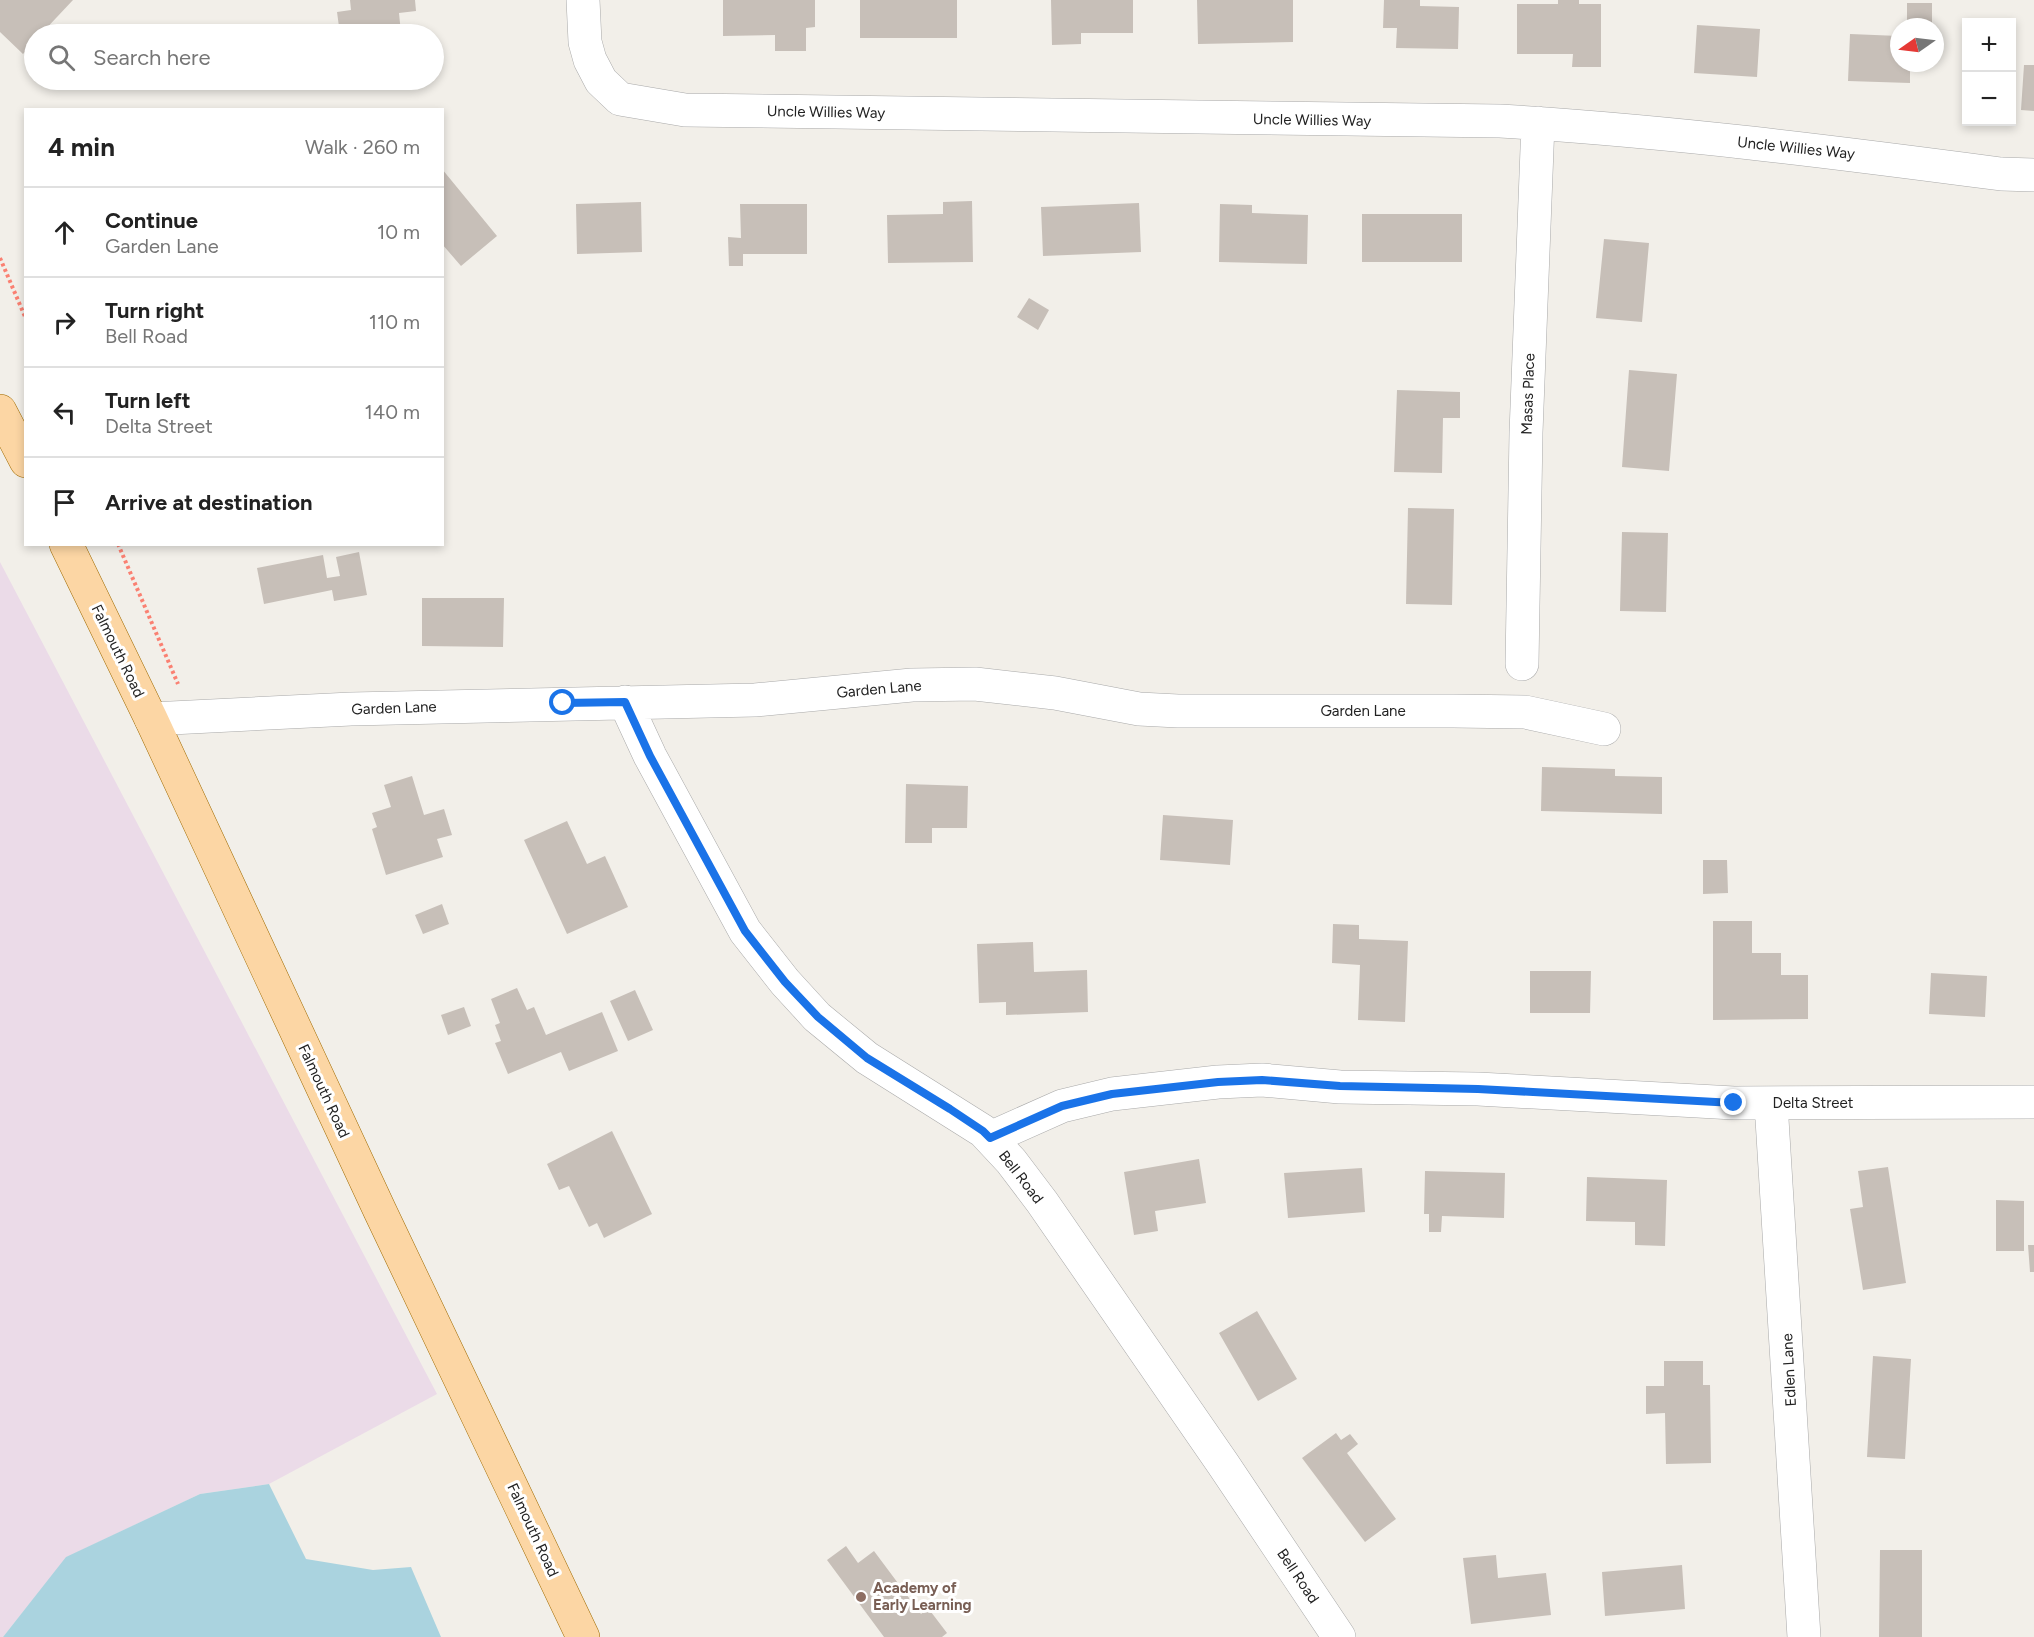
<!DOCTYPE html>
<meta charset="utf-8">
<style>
:root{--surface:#fff;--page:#f2f2f2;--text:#222;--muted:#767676;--line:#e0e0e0}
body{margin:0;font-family:Figtree,sans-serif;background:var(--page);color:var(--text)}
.controls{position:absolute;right:18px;top:18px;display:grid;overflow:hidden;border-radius:0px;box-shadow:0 3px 9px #0003}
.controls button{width:54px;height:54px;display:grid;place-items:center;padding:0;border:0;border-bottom:2px solid var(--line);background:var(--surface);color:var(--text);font:30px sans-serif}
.compass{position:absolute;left:1890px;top:18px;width:54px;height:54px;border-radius:50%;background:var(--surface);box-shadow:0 3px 9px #0003;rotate:256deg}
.stop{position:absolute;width:18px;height:18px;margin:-14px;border:4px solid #1a73e8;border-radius:50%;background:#fff}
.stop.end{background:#1a73e8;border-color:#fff;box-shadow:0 2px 6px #0008}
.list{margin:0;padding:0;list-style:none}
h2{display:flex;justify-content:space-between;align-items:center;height:78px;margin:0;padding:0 24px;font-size:26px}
h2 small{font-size:20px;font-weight:400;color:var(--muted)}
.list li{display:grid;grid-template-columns:39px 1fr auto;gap:18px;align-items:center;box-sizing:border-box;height:90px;padding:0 24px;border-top:2px solid var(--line)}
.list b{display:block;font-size:22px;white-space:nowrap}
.list p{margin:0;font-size:20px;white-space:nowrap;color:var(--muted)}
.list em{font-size:20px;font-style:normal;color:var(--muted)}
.icon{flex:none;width:33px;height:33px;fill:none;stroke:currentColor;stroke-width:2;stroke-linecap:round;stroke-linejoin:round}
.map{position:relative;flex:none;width:2034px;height:1637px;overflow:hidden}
.search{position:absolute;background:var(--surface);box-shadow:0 3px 9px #0003;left:24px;top:24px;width:420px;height:66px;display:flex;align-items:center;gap:15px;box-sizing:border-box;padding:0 21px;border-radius:33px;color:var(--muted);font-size:22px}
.panel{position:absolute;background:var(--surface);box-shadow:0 3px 9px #0003;left:24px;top:108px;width:420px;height:438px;border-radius:0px}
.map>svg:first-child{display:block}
</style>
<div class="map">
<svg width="2034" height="1637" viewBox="0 0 2034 1637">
<rect width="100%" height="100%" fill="#f2efe9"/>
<!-- industrial -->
<path fill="#ebdbe8" d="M 0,562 L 437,1394 L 269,1484 L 200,1494 L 67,1557 L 3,1637 L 0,1637 Z"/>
<!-- water -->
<path fill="#aad3df" d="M 269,1484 L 306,1559 L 373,1570 L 411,1567 L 441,1637 L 3,1637 L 66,1557 L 200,1494 Z"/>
<!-- building -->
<path fill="#c7bfb8" d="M 0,0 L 73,0 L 41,34 L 34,34 L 34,42 L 23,54 L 0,32 Z
M 350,0 L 415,0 L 416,11 L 399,13 L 401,33 L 395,34 L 340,34 L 337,12 L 351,10 Z
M 723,0 L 815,0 L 815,27 L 806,28 L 806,51 L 775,51 L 775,35 L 723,36 Z
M 860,0 L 957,0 L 957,38 L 860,38 Z
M 1051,0 L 1133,0 L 1133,33 L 1081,33 L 1081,44 L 1052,45 Z
M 1197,0 L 1293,0 L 1293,42 L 1198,44 Z
M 1384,0 L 1420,0 L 1420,6 L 1459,7 L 1458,49 L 1396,48 L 1397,28 L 1383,28 Z
M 1558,0 L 1579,0 L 1579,4 L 1601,4 L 1601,67 L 1572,67 L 1573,54 L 1517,54 L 1517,4 L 1558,4 Z
M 1907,3 L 1932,3 L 1932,27 L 1907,27 Z
M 1697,25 L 1760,29 L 1757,77 L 1694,73 Z
M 1850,34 L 1899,36 L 1899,63 L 1910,63 L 1910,83 L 1848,81 Z
M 2024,65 L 2034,65 L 2034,111 L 2021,110 Z
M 442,169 L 497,236 L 461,266 L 442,244 Z
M 972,201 L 973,262 L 888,263 L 887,215 L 943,214 L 943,202 Z
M 641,202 L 642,252 L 577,254 L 576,204 Z
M 1139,203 L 1141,252 L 1043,256 L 1041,207 Z
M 740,204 L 807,204 L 807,254 L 743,254 L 743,266 L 729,266 L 728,237 L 741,238 Z
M 1220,204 L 1252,205 L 1252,213 L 1308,215 L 1307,264 L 1219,262 Z
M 1362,214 L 1462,214 L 1462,262 L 1362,262 Z
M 1604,239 L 1649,243 L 1642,322 L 1596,318 Z
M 1029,298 L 1049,310 L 1038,330 L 1017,317 Z
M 1629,370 L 1677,374 L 1669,471 L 1622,467 Z
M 1397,390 L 1460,392 L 1460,418 L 1443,418 L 1442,473 L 1394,472 Z
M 1408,508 L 1454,509 L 1452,605 L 1406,604 Z
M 1622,532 L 1668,533 L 1666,612 L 1620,611 Z
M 359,552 L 367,595 L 334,601 L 332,590 L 264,604 L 257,568 L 323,555 L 327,578 L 340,576 L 336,557 Z
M 422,598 L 504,598 L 503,647 L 422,646 Z
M 1542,767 L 1615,769 L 1615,776 L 1662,777 L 1662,814 L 1541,811 Z
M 412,776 L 424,815 L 444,809 L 452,835 L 437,839 L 443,857 L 386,875 L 372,829 L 377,827 L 372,813 L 391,807 L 384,785 Z
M 906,784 L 968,786 L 967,828 L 932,828 L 932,843 L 905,843 Z
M 1163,815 L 1233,820 L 1230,865 L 1160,860 Z
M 567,821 L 587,864 L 605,856 L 628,907 L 567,934 L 524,840 Z
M 1703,860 L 1727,860 L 1728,893 L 1703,894 Z
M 442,904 L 449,924 L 423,934 L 415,915 Z
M 1713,921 L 1752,921 L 1752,953 L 1781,953 L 1781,975 L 1808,975 L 1808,1019 L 1713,1020 Z
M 1333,924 L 1359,925 L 1359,939 L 1408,941 L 1405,1022 L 1358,1020 L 1360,965 L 1332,963 Z
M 1033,942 L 1034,972 L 1087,970 L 1088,1012 L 1006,1015 L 1006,1002 L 979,1003 L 977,944 Z
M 1530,971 L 1591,971 L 1590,1013 L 1530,1013 Z
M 1931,973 L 1987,976 L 1985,1017 L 1929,1014 Z
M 517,988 L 527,1010 L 534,1007 L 546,1035 L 602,1012 L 618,1051 L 569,1071 L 561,1052 L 508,1074 L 495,1043 L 501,1041 L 495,1025 L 500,1023 L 491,999 Z
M 635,990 L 653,1030 L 628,1041 L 610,1001 Z
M 464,1007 L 471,1026 L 448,1035 L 441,1015 Z
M 612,1131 L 652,1214 L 604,1238 L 597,1223 L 589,1227 L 569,1186 L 559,1190 L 547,1164 Z
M 1199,1159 L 1206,1203 L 1155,1211 L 1158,1231 L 1134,1235 L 1124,1172 Z
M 1888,1167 L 1906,1283 L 1863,1290 L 1850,1209 L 1863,1207 L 1858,1171 Z
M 1362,1168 L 1365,1212 L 1288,1218 L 1284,1173 Z
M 1425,1171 L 1505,1173 L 1504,1218 L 1442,1216 L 1441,1232 L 1429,1232 L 1429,1214 L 1424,1214 Z
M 1587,1177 L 1667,1180 L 1665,1246 L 1635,1245 L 1635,1222 L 1586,1221 Z
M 1996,1200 L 2024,1201 L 2024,1251 L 1996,1251 Z
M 2028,1245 L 2034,1245 L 2034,1272 L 2030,1272 Z
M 1257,1311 L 1297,1379 L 1258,1401 L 1219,1333 Z
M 1873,1356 L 1911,1359 L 1905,1459 L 1867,1457 Z
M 1664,1361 L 1703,1361 L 1703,1385 L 1710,1385 L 1711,1463 L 1666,1464 L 1665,1413 L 1646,1414 L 1646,1386 L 1664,1386 Z
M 1336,1433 L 1341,1440 L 1350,1434 L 1358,1444 L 1347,1453 L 1396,1519 L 1365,1542 L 1302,1458 Z
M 846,1546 L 858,1563 L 874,1551 L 921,1614 L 928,1608 L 947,1633 L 942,1637 L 884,1637 L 827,1560 Z
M 1880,1550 L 1922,1550 L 1922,1637 L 1879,1637 Z
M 1496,1555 L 1498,1578 L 1546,1573 L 1551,1615 L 1471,1624 L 1463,1558 Z
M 1682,1565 L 1685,1609 L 1605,1616 L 1602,1572 Z"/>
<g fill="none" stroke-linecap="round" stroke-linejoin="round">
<defs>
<path id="street" d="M 583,0 L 585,42 L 590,60 L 601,81 L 620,99 L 685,110 L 1500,121 C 1668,131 1834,152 2001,174 L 2034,175
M 1522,664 L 1526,433 L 1538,123
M 625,702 L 650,756 L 745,931 L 785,982 L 817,1017 L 867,1058 L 983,1131 L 1011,1161 L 1042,1202 L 1223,1464 L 1339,1637
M 151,719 L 351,709 L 755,700 L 912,685 L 975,684 L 1055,693 L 1139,709 L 1178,711 L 1453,711 L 1525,712 L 1604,729
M 1771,1103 L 1804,1637
M 990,1138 L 1062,1106 L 1112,1094 L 1218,1082 L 1262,1080 L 1340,1087 L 1478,1089 L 1734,1103 L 2034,1102"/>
<path id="primary" d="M 0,411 L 26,461
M 66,544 L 151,719 L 380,1211 L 583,1637"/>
</defs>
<!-- street casing -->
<use href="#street" stroke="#a9a9a9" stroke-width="34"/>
<!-- primary casing -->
<use href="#primary" stroke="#a06b00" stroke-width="34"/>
<!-- path -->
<path stroke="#fa8072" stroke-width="4" stroke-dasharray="3 3" stroke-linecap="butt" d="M 0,258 L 26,319
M 118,544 L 178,684"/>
<!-- street -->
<use href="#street" stroke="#fff" stroke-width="33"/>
<!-- primary -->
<use href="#primary" stroke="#fcd6a4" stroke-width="33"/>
</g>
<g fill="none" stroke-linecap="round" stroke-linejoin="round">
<!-- route -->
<path stroke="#1a73e8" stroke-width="8" d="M 563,703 L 625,702 L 650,756 L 745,931 L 785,982 L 818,1017 L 867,1058 L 950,1109 L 983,1131 L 990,1138 L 1062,1106 L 1112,1094 L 1218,1082 L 1262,1080 L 1340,1086 L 1478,1089 L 1734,1103"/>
</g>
<!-- markers -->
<circle fill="#8d6e63" stroke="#fff" stroke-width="2" cx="861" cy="1597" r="6"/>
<g text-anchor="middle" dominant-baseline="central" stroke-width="6" stroke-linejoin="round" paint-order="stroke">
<!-- street labels -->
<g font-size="15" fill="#222" stroke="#fff">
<text transform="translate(826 112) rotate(1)">Uncle Willies Way</text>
<text transform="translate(1312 120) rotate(1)">Uncle Willies Way</text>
<text transform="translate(1796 148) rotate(6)">Uncle Willies Way</text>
<text transform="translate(1528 394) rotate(-88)">Masas Place</text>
<text transform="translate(118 651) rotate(64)">Falmouth Road</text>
<text transform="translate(879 689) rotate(-5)">Garden Lane</text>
<text transform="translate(394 708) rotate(-2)">Garden Lane</text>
<text x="1363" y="711">Garden Lane</text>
<text transform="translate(324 1091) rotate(65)">Falmouth Road</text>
<text x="1813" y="1103">Delta Street</text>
<text transform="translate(1021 1177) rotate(52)">Bell Road</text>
<text transform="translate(1789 1370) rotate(-93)">Edlen Lane</text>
<text transform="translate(533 1530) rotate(65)">Falmouth Road</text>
<text transform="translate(1298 1576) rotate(56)">Bell Road</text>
</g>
<!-- education labels -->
<g font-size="15" font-weight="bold" fill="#785e54" stroke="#fff" text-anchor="start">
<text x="873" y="1588">Academy of<tspan x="873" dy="17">Early Learning</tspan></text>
</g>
</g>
</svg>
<div class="controls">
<button>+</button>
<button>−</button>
</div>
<svg class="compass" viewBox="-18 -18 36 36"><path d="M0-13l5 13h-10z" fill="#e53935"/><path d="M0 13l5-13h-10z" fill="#767676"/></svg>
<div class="stop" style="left:563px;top:703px"></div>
<div class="stop end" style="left:1734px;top:1103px"></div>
<div class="search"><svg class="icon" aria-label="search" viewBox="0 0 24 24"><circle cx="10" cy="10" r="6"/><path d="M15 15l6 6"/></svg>Search here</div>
<section class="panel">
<h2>4 min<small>Walk · 260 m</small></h2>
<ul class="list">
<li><svg class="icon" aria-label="ahead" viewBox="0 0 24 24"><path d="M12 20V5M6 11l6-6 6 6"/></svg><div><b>Continue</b><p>Garden Lane</p></div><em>10 m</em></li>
<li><svg class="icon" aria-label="right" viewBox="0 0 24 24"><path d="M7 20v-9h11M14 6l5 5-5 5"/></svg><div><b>Turn right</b><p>Bell Road</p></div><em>110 m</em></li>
<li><svg class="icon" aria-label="left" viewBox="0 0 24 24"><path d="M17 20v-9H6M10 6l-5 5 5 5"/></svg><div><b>Turn left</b><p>Delta Street</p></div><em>140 m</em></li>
<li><svg class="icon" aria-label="arrive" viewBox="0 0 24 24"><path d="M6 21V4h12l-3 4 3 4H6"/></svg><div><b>Arrive at destination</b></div></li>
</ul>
</section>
</div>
